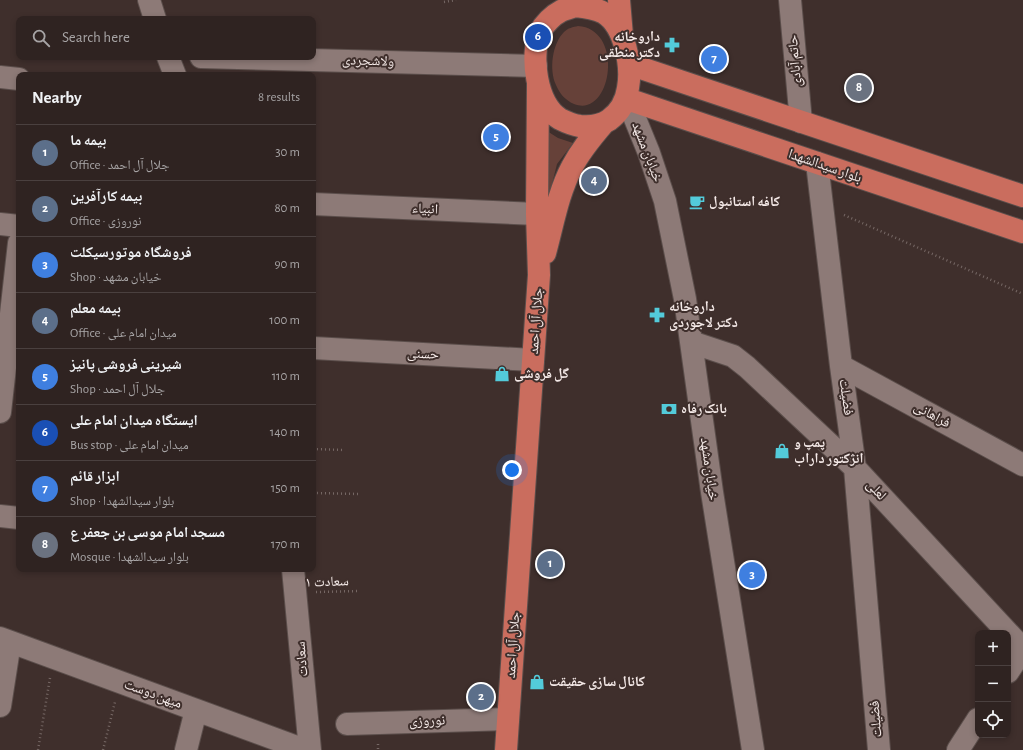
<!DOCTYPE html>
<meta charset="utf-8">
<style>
:root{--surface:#2f2321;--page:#3b2f2e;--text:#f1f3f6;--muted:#a7a4a5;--line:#4a403f;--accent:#53cbda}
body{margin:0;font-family:"Alegreya Sans","Noto Naskh Arabic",sans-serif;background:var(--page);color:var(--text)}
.controls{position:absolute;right:12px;bottom:12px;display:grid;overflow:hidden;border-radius:8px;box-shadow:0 2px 6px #0003}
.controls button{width:36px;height:36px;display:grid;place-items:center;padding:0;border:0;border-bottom:1px solid var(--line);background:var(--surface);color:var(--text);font:20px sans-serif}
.you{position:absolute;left:512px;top:470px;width:14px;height:14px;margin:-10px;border:3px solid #fff;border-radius:50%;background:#1a73e8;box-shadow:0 0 0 6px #1a73e833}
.badge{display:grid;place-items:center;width:26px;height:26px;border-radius:50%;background:var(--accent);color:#fff;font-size:13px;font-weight:700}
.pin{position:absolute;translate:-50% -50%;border:2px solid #fff;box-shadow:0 1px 4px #0006}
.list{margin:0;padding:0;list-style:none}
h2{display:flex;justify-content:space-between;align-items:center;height:52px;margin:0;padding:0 16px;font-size:17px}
h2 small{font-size:13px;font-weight:400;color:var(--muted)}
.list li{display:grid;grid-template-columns:26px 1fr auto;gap:12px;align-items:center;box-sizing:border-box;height:56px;padding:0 16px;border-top:1px solid var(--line)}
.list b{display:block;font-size:15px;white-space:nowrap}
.list p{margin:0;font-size:13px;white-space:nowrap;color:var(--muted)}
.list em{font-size:13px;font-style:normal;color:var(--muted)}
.icon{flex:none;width:22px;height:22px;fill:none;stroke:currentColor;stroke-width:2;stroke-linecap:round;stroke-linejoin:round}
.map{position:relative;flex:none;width:1023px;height:750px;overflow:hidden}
.search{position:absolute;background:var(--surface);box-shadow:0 2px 6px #0003;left:16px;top:16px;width:300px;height:44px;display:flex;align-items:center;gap:10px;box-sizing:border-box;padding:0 14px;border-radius:8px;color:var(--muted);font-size:15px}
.panel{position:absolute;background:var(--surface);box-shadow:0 2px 6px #0003;left:16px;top:72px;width:300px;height:500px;border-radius:8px}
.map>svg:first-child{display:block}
</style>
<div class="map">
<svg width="1023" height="750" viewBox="0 0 1023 750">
<rect width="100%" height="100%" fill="#3f2f2c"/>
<!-- green -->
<path fill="#664139" d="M 578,26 C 625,29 612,119 574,104 C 565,100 560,94 556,85 C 549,70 552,44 564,32 C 568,28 573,27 578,26 Z
M 547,131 L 558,138 L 573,143 L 557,164 L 547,204 Z"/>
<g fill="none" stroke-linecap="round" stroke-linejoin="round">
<defs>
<path id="minor" d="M 149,0 L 155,19
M 790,0 L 801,122
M 168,57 L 175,75
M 201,57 L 536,66
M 0,77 L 19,79
M 627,99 L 649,153 L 665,201 L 685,299 L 712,492 L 753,750
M 817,163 L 841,366 L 855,468 L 879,750
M 313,204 L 537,214
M 0,224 L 19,226
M 691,342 L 733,356 L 747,367 L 855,468 L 1023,649
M 313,348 L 533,360
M 841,366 L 1023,465
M 0,412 L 19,243
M 0,516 L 19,518
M 293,569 L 310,750
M 0,638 L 305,750
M 1008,672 L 1023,649
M 0,706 L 10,642
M 347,724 L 508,719
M 186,750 L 196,710
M 958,750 L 978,719"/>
<path id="major" d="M 619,0 L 622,36
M 575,6 C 586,7 595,8 604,13 C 625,26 632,66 628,88 C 626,102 620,112 609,120 C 600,126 590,127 580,126 C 573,125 566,122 560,119 C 536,104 530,56 540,32 C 544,24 553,15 561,11 C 565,9 571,8 575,6 Z
M 629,64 L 1023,196
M 627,99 L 1023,232
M 545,253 C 553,224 558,193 572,167 C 580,151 591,138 603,124
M 506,750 L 539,275 L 537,214 L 538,84"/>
</defs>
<!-- minor casing -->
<use href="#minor" stroke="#5b4e4b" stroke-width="24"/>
<!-- major casing -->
<use href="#major" stroke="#5b4e4b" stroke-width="24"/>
<!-- path -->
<path stroke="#766865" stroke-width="2.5" stroke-dasharray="1 3" stroke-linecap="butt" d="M 444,2 L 456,0
M 844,215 L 1023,294
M 313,449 L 345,450
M 313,493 L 359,494
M 316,592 L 360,591
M 378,744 L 378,750
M 38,750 L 50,678
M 103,750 L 115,702"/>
<!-- minor -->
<use href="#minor" stroke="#8d7a77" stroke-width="22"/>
<!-- major -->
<use href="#major" stroke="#ca6d5e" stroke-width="22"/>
</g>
<!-- icons -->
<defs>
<symbol id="pharmacy-bare" viewBox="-9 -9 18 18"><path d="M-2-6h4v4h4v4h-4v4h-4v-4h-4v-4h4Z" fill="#53cbda" stroke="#3f2f2c" stroke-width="2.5" paint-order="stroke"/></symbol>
<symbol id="cafe-bare" viewBox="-9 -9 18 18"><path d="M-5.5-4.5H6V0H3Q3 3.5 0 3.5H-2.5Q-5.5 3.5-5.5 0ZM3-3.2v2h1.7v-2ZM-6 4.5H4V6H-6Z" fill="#53cbda" stroke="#3f2f2c" stroke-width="2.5" paint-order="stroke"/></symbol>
<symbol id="shop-bare" viewBox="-9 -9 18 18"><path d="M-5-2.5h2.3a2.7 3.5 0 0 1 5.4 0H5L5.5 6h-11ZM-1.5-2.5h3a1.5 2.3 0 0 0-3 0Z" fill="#53cbda" stroke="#3f2f2c" stroke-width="2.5" paint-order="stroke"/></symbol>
<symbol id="bank-bare" viewBox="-9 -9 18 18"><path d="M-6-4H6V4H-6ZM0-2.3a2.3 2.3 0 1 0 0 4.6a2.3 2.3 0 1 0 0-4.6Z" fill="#53cbda" stroke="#3f2f2c" stroke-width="2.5" paint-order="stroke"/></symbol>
</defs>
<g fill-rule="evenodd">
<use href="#pharmacy-bare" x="661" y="34" width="22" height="22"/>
<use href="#cafe-bare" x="686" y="191" width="22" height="22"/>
<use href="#pharmacy-bare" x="646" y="304" width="22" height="22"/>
<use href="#shop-bare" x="491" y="363" width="22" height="22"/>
<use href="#bank-bare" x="658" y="398" width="22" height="22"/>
<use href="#shop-bare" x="771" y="440" width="22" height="22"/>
<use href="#shop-bare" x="526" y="671" width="22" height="22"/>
</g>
<g text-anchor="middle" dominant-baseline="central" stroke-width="4" stroke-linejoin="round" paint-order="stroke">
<!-- poi labels -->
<g font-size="14" font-weight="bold" fill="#f5eae8" stroke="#3f2f2c" text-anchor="start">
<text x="660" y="37" text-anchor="end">داروخانه<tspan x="660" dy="16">دکتر منطقی</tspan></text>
<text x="709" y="202">کافه استانبول</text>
<text x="669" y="307">داروخانه<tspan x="669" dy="16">دکتر لاجوردی</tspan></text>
<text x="514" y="374">گل فروشی</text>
<text x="681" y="409">بانک رفاه</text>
<text x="794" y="443">پمپ و<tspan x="794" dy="16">انژکتور داراب</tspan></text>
<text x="549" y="682">کانال سازی حقیقت</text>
</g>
<!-- street labels -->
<g font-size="14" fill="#f5eae8" stroke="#3f2f2c">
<text transform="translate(368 61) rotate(2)">ولاشجردی</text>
<text transform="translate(795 61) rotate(-95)">حاتم آبادی</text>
<text transform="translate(647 152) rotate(69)">خیابان مشهد</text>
<text transform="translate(825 166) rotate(19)">بلوار سیدالشهدا</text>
<text transform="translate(425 209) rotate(3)">انبیاء</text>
<text transform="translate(536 321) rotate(-86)">جلال آل احمد</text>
<text transform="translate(423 354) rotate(3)">حسنی</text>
<text transform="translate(846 397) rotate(82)">فضیلت</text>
<text transform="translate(932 415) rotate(29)">فراهانی</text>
<text transform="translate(709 469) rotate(82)">خیابان مشهد</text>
<text transform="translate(876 490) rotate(47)">لعلی</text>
<text transform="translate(327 582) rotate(-2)">سعادت ۱</text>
<text transform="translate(513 645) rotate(-86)">جلال آل احمد</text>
<text transform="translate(302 659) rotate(-95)">سعادت</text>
<text transform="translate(153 694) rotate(20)">میهن دوست</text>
<text transform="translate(876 719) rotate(-95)">فضیلت</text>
<text transform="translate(427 721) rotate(-2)">نوروزی</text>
</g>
</g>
</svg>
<div class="controls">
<button>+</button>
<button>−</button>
<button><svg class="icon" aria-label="locate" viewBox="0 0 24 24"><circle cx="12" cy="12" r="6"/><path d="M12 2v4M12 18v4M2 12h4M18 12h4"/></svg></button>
</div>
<div class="you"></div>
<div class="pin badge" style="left:550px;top:564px;background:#5c6f8a">1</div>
<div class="pin badge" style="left:481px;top:697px;background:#5c6f8a">2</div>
<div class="pin badge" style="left:752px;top:575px;background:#3f7fe0">3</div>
<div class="pin badge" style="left:594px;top:181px;background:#5c6f8a">4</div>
<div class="pin badge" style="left:496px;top:137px;background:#3f7fe0">5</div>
<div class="pin badge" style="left:538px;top:37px;background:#1a4fb4">6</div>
<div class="pin badge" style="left:714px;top:59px;background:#3f7fe0">7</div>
<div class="pin badge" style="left:859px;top:88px;background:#6b7280">8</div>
<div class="search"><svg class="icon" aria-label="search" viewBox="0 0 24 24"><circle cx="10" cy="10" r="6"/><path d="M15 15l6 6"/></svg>Search here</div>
<section class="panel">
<h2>Nearby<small>8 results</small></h2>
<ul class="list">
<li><span class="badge" style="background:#5c6f8a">1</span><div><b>بیمه ما</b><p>Office · جلال آل احمد</p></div><em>30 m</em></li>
<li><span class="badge" style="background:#5c6f8a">2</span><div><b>بیمه کارآفرین</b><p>Office · نوروزی</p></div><em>80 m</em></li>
<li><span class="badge" style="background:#3f7fe0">3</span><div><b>فروشگاه موتورسیکلت</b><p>Shop · خیابان مشهد</p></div><em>90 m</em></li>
<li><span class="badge" style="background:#5c6f8a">4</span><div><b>بیمه معلم</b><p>Office · میدان امام علی</p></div><em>100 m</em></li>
<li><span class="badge" style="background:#3f7fe0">5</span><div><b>شیرینی فروشی پانیز</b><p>Shop · جلال آل احمد</p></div><em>110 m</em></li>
<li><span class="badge" style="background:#1a4fb4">6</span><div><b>ایستگاه میدان امام علی</b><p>Bus stop · میدان امام علی</p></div><em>140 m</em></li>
<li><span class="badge" style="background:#3f7fe0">7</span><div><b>ابزار قائم</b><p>Shop · بلوار سیدالشهدا</p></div><em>150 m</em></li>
<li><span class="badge" style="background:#6b7280">8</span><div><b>مسجد امام موسی بن جعفر ع</b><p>Mosque · بلوار سیدالشهدا</p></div><em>170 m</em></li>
</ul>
</section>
</div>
